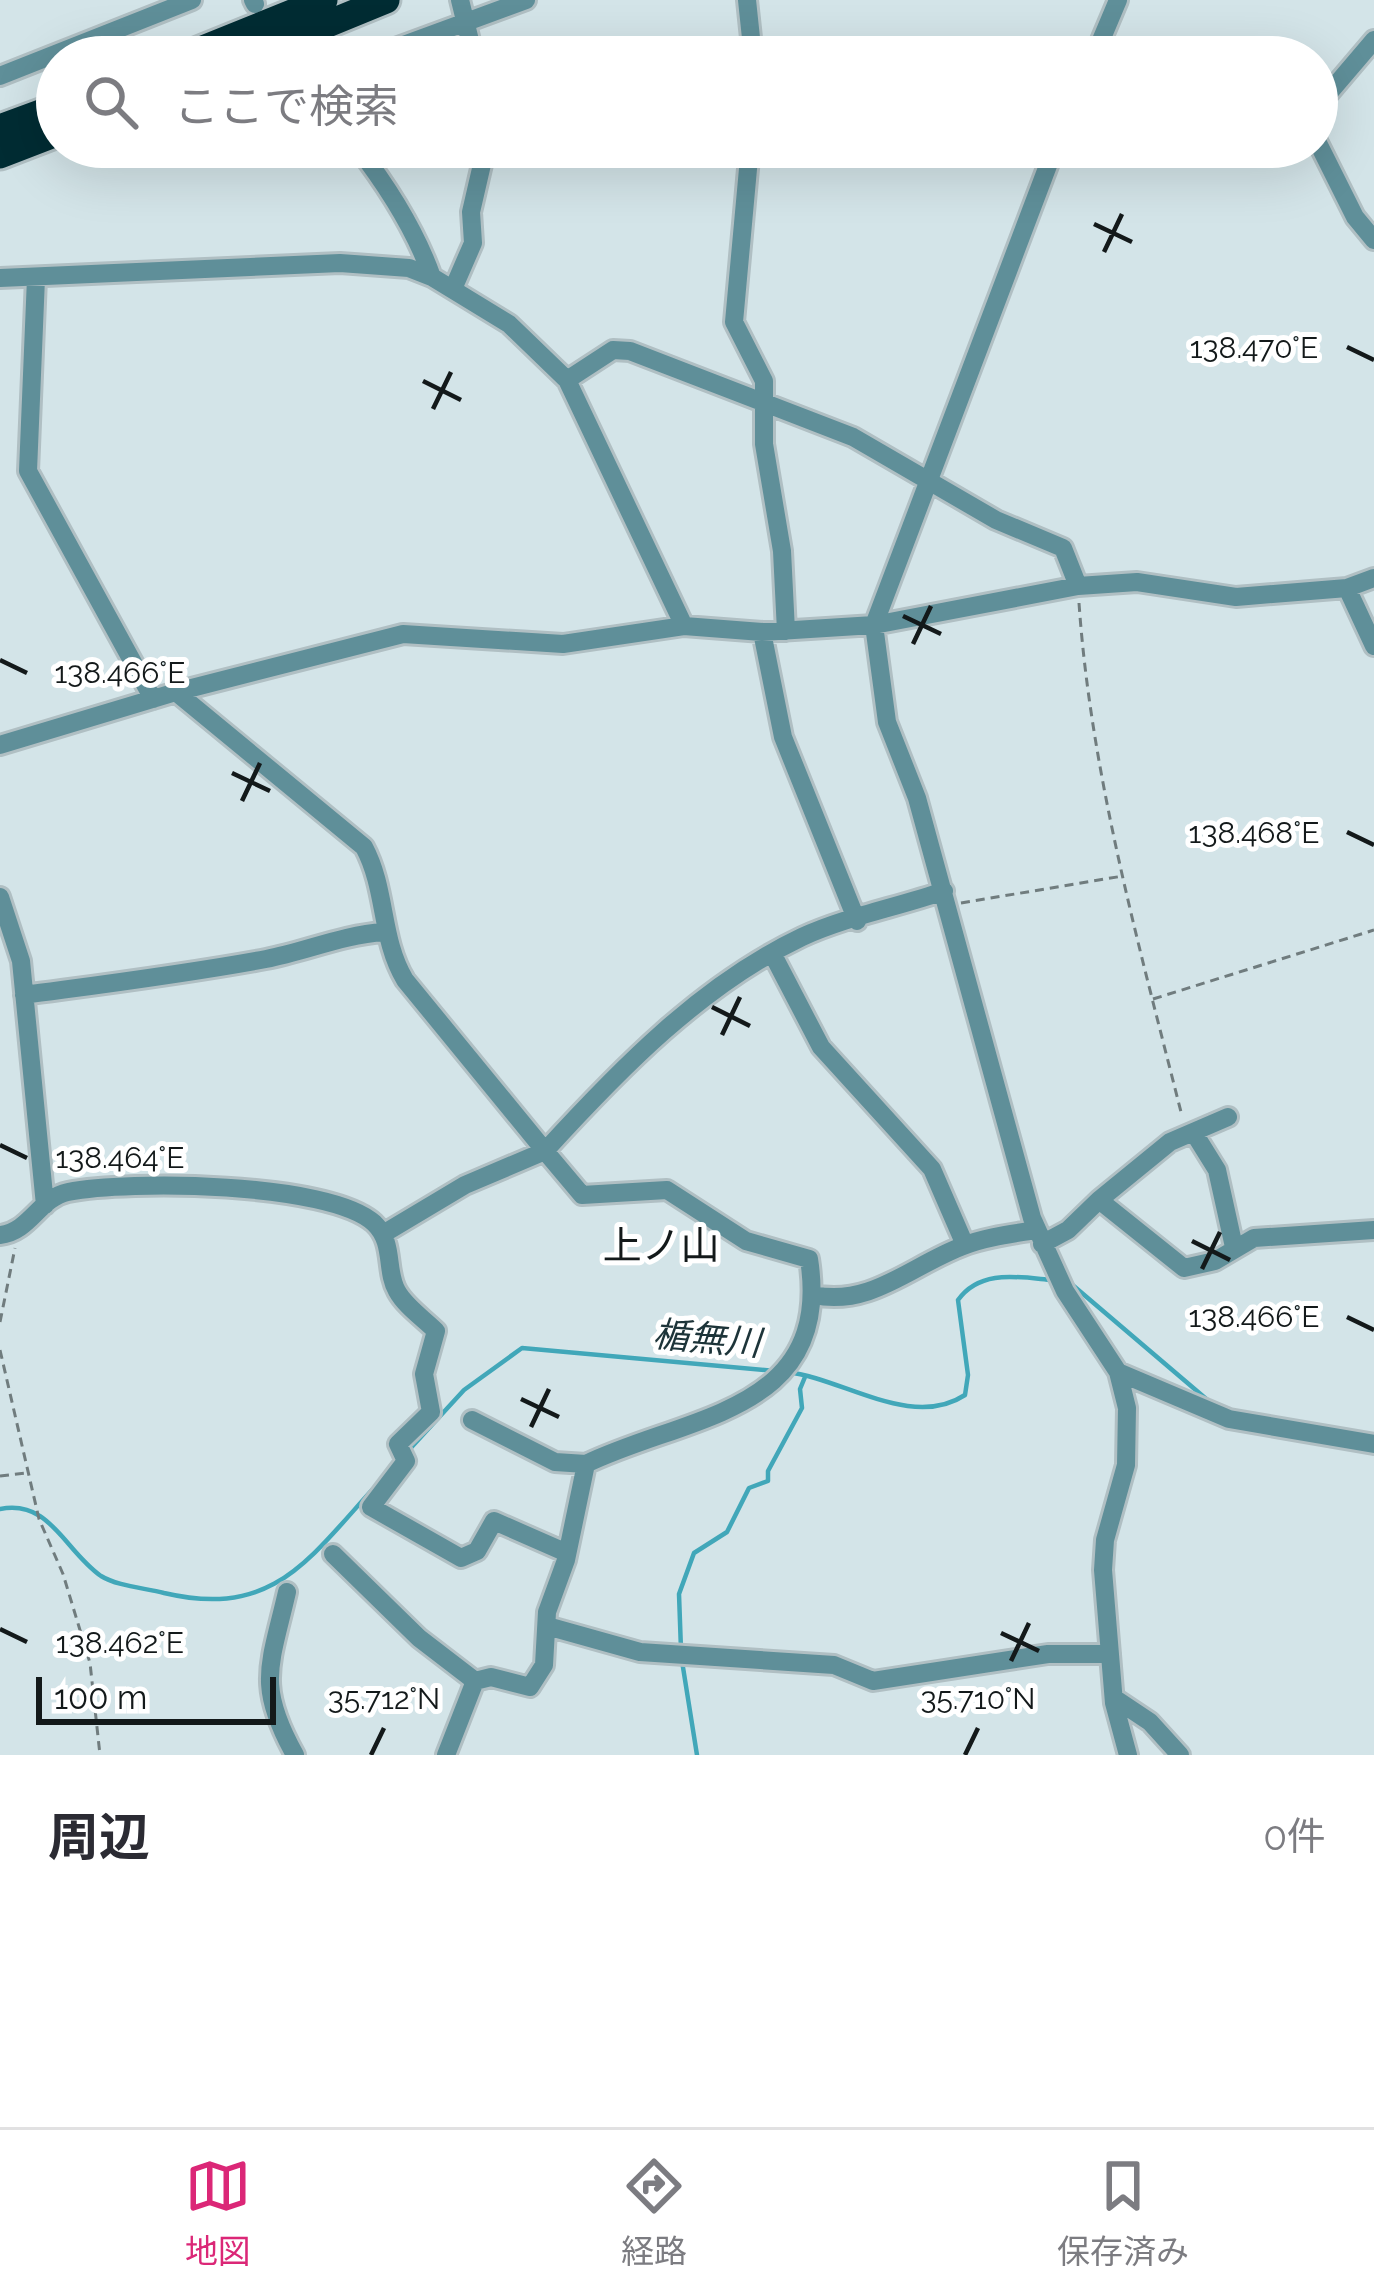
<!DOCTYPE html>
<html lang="ja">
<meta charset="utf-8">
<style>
:root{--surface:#fff;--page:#f2f2f3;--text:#2b2b33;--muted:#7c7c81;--line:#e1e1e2;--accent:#db2777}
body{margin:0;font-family:Raleway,"Noto Sans JP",sans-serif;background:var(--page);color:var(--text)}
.scale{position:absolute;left:36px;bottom:30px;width:240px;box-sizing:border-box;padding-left:12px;border:6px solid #13191a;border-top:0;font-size:33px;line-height:42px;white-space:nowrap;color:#13191a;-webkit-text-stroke:9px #fff;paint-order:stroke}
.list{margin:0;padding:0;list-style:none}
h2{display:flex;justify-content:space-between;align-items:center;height:156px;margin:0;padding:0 48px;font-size:51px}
h2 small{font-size:39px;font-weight:400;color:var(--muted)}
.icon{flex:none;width:66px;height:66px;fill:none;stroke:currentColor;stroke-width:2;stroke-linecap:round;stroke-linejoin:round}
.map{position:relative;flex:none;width:1374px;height:1755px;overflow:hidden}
.search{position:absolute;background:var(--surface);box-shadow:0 12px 48px #0002;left:36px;right:36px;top:36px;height:132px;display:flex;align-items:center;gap:30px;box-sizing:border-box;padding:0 42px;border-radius:66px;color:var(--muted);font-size:45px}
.sheet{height:372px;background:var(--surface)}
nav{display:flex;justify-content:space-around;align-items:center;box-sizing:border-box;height:168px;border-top:3px solid var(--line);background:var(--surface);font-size:33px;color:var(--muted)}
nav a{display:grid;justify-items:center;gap:6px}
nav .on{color:var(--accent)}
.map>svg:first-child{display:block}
</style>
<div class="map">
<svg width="1374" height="1755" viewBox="0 0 1374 1755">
<rect width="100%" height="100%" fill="#d3e4e8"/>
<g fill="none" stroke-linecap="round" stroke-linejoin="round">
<!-- stream -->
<path stroke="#41a7b9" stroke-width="4.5" d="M 1069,1282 L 1211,1403
M 787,1372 C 842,1378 912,1430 965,1395 L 968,1375 L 958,1300 C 980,1269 1018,1277 1052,1280
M 1327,1427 L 1351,1431
M 408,1451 L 464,1390 L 522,1348 L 775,1371
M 0,1509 C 50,1499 64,1550 101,1576 C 117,1586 145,1588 164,1593 C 271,1618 306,1563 372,1490
M 681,1650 L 679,1594 L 694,1553 L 727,1532 L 749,1488 L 768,1481 L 768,1471 L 802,1408 L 800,1389 L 805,1377
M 682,1661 L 697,1755"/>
<defs>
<path id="minor" d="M 253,0 L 255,4
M 460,0 L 474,57
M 747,0 L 753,57
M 371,57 L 526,0
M 1094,57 L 1118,0
M 0,76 L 192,0
M 1317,107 L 1374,40
M 1317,141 L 1355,217 L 1374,240
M 357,147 C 388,187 415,229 432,277
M 750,147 L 734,322 L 764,381 L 764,444 L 782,551 L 786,631
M 1055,147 L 874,625 L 887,722 L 917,798 L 1032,1218 L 1065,1291 L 1118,1372 L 1127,1408 L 1126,1465 L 1105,1540 L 1103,1570 L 1114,1703 L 1128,1755
M 0,278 L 340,263 L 409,268 L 432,277 L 509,324 L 567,380 L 684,626 L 762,632 L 874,625 L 1078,586 L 1137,582 L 1236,597 L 1347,588 L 1374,578
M 36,278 L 28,471 L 153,699
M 453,289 L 473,243 L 471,212 L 486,147
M 567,380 L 613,350 L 630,351 L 853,437 L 996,520 L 1063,548 L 1078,586
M 1347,588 L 1374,646
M 762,632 L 783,737 L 857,921
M 176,692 L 364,847 C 387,890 380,938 405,980 L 545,1151 C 619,1070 701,985 802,937 C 845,917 898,907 944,891
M 0,745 L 176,692 L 403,634 L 563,644 L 684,626
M 0,897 L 21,961 L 45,1205
M 772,953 L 821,1047 L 932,1169 L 965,1245
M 24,995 C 105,984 186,974 266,959 C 307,951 342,935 384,932
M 1194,1133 L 1217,1170 L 1234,1247
M 1099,1200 L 1170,1142 L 1228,1117
M 383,1234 L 465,1185 L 545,1151 L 582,1195 L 667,1190 L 746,1241 L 809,1259 C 833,1413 687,1415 586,1464 L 566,1560 L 547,1612 L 544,1665 L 530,1687 L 491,1677 L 475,1681 L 446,1755
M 0,1235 C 30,1232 39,1198 68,1192 C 128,1180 329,1182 374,1223 C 395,1243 385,1270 397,1291 C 405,1306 424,1319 436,1331 L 424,1374 L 431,1412 L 398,1444 L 406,1461 L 371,1507 L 461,1558 L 477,1551 L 494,1521 L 567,1553
M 1042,1244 L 1068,1230 L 1099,1200 L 1184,1268 L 1215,1261 L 1254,1238 L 1374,1230
M 814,1295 C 871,1307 912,1265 963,1246 C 986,1237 1012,1234 1036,1230
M 1118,1372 L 1229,1419 L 1374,1444
M 472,1420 L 555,1462 L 586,1464
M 333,1554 L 419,1638 L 475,1681
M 287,1592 C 270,1666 256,1685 295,1755
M 547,1626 L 640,1652 L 834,1665 L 873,1681 L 1048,1654 L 1110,1654
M 1114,1698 L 1150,1722 L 1180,1755"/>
<path id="highway" d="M 183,57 L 324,0
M 247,57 L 386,0
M 0,128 L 57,107
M 0,155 L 57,133"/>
</defs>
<!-- minor casing -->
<use href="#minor" stroke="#b0bfc3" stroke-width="24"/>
<!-- highway casing -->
<use href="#highway" stroke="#b0bfc3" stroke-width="33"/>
<!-- path -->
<path stroke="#707c7e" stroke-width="3" stroke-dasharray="9 6" stroke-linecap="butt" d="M 1079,603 C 1091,776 1140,949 1182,1116
M 961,903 L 1123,876
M 1153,999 L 1374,930
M 0,1322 L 15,1248
M 0,1350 L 39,1519 L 63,1574 L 90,1663 L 100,1755
M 0,1476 L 27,1473"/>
<!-- minor -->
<use href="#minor" stroke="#5f8f99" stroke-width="18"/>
<!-- highway -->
<use href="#highway" stroke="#002c33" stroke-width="27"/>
</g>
<!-- ticks -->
<path fill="none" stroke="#13191a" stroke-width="4.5" d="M 1094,224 L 1132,242M 1104,252 L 1122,214M 1347,347 L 1374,360M 423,381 L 461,400M 433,409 L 451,372M 903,616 L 941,634M 913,644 L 931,606M 0,660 L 27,673M 232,773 L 270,791M 242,801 L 260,763M 1347,832 L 1374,845M 712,1007 L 750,1026M 722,1035 L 740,997M 0,1145 L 27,1158M 1192,1241 L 1230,1260M 1202,1269 L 1220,1232M 1347,1317 L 1374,1330M 521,1399 L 559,1417M 531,1427 L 549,1389M 0,1629 L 27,1642M 1001,1633 L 1039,1651M 1011,1661 L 1029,1623M 371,1755 L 384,1728M 965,1755 L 978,1728"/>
<g text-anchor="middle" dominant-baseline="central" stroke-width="10" stroke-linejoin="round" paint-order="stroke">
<!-- water labels -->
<g font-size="36" font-style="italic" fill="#1d3439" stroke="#fff">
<text transform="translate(707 1338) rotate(5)">楯無川</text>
</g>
<!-- quarter labels -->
<g font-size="39" fill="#13191a" stroke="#fff">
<text x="661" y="1245">上ノ山</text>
</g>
</g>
<g font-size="30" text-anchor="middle" fill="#13191a" stroke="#fff" stroke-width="10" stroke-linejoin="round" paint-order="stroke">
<text x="1254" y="358">138.470°E</text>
<text x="120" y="683">138.466°E</text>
<text x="1254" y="843">138.468°E</text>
<text x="120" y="1168">138.464°E</text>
<text x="1254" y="1327">138.466°E</text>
<text x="120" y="1653">138.462°E</text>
<text x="384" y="1709">35.712°N</text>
<text x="978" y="1709">35.710°N</text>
</g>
</svg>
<div class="scale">100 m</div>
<div class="search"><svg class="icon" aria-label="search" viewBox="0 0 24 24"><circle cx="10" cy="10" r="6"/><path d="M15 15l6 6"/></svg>ここで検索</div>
</div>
<section class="sheet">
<h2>周辺<small>0件</small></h2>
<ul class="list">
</ul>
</section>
<nav>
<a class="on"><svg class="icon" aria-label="map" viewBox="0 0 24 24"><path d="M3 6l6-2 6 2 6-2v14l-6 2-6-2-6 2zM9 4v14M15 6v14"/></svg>地図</a>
<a><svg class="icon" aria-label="directions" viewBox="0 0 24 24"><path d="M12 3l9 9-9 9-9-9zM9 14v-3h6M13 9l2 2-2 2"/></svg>経路</a>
<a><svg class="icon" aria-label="saved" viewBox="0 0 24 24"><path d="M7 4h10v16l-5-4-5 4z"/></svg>保存済み</a>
</nav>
